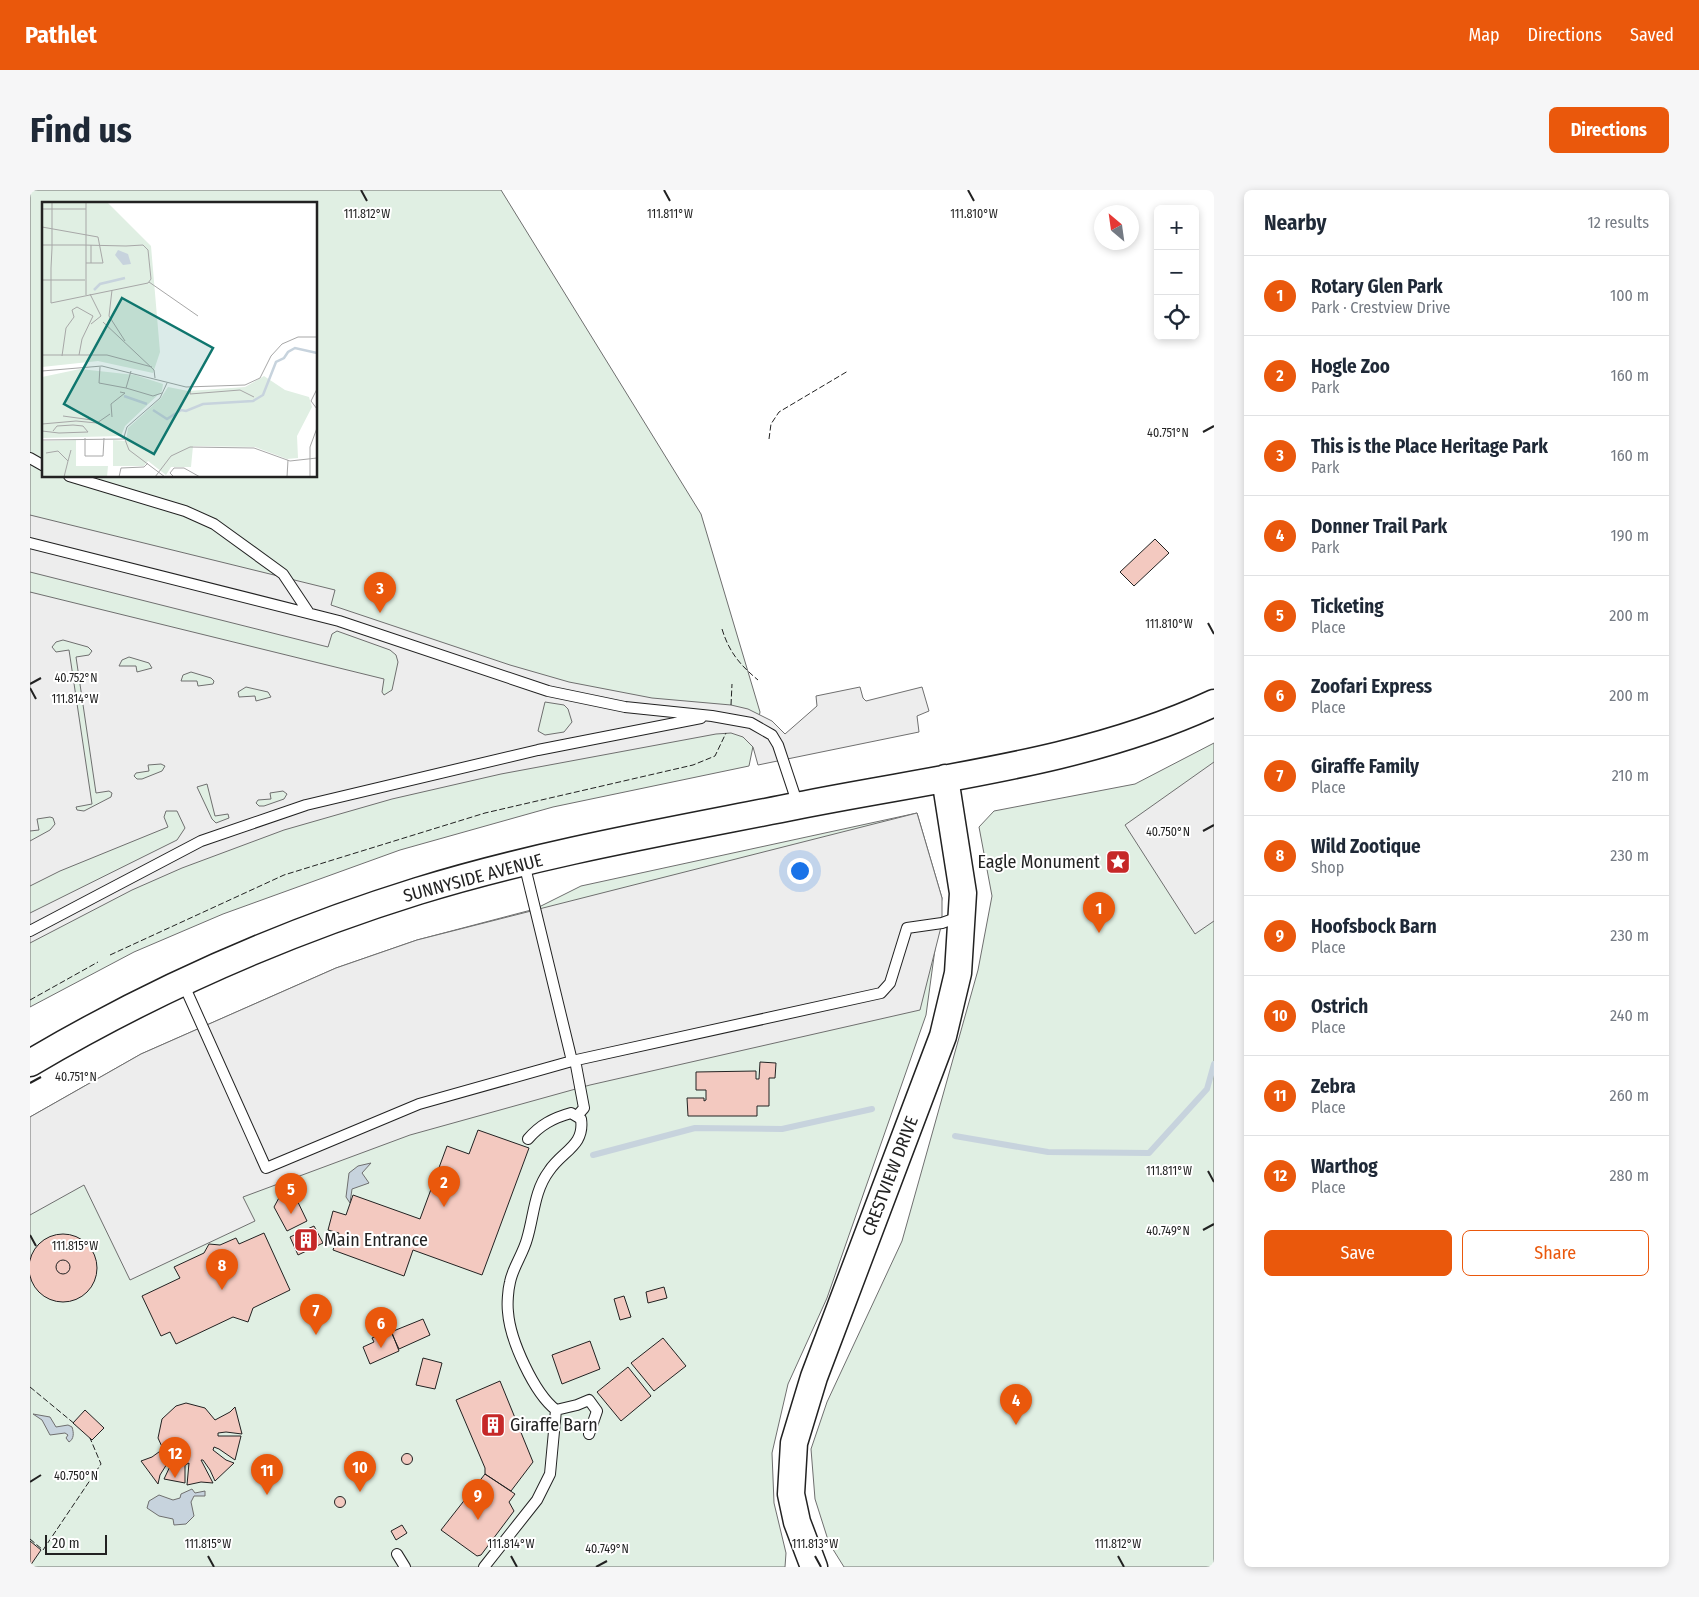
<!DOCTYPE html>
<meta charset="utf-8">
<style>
:root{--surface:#fff;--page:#f6f6f7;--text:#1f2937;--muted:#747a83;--line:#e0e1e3;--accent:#ea580c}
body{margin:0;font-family:"Fira Sans Condensed",sans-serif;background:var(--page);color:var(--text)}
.controls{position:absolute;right:15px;top:15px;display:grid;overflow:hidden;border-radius:8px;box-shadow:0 2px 8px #0003}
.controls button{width:45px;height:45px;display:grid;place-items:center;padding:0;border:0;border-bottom:1px solid var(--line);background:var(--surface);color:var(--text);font:25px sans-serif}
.compass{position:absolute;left:1064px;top:15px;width:45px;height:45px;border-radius:50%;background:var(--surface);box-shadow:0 2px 8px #0003;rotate:331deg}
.scale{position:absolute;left:15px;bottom:12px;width:62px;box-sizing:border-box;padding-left:5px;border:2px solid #222;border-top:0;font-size:14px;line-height:18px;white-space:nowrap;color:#222;-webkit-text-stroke:4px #fff;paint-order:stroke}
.you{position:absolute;left:769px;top:680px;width:18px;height:18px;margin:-12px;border:4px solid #fff;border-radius:50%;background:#1a73e8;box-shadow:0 0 0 8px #1a73e833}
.badge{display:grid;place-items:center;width:32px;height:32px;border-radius:50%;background:var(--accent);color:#fff;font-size:16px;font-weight:700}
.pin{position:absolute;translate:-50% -41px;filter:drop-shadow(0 1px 2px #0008)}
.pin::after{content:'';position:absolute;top:26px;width:18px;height:15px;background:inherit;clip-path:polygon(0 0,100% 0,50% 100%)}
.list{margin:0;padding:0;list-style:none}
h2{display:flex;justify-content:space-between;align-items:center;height:65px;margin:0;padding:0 20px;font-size:21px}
h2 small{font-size:16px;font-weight:400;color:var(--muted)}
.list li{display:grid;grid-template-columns:32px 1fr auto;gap:15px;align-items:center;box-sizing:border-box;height:80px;padding:0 20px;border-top:1px solid var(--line)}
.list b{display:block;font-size:19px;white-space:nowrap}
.list p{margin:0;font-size:16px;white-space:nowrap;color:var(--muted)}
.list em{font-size:16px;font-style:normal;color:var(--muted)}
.actions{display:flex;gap:10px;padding:15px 20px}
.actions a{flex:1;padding:11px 0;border:1px solid var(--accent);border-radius:8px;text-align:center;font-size:18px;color:var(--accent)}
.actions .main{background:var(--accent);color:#fff}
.icon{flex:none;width:28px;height:28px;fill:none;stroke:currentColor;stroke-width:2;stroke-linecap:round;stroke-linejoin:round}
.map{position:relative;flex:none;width:1184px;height:1377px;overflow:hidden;border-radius:8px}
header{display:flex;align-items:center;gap:30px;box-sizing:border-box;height:70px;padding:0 25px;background:var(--accent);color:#fff}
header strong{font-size:24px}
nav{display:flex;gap:28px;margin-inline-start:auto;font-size:18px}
.intro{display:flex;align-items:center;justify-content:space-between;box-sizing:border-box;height:120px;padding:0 30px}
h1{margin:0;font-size:35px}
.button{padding:12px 22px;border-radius:8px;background:var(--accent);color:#fff;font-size:18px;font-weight:700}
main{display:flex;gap:30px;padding:0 30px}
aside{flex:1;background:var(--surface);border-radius:8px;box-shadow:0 2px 8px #0003}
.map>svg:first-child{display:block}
</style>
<header>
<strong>Pathlet</strong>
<nav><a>Map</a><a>Directions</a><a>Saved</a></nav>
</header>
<div class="intro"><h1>Find us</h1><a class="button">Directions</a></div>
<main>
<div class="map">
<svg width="1184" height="1377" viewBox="0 0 1184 1377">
<rect width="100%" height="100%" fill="#fff"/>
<!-- green -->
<path fill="#e0efe3" stroke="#6f6f6f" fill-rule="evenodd" d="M 0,0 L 471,0 L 671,324 L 730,522 L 719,576 L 523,617 L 370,660 L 193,724 L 104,762 L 0,817 ZM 14,14 L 286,14 L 286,286 L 14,286 Z
M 1184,553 L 1184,1377 L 814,1377 L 799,1353 L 785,1309 L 781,1259 L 797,1212 L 872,1051 L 948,780 L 962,706 L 949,637 L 964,621 L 1105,594 Z
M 887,623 L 912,708 L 896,825 L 797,1108 L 758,1194 L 742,1263 L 744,1313 L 756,1363 L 755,1377 L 0,1377 L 0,927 L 111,864 L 306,778 L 387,750 L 505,719 L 551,696 Z"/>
<!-- parking -->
<path fill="#ededed" stroke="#6f6f6f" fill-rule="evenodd" d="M 0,325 L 305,400 L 301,415 L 480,475 L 539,492 L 622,508 L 701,515 L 718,519 L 742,531 L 755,544 L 787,516 L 786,506 L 830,497 L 833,508 L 836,511 L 892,497 L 899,521 L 887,526 L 889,542 L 728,575 L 723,557 L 713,547 L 701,543 L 686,544 L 471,584 L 362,609 L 254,640 L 152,678 L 102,700 L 0,753 L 0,723 L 147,650 L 155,638 L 147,621 L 136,621 L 134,627 L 138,637 L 30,681 L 0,696 L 0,651 L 20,640 L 25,634 L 23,628 L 20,627 L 7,629 L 9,640 L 0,641 L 0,402 L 354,489 L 352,502 L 354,505 L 362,500 L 368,472 L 366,465 L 360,460 L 307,441 L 302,444 L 298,457 L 0,382 ZM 33,450 L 58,457 L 62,461 L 59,465 L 46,467 L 66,603 L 79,601 L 82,603 L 81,607 L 54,621 L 47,620 L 46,617 L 62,614 L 39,460 L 26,462 L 22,457 L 26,452 ZM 99,467 L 119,473 L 122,478 L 107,482 L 106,476 L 89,476 L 92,470 ZM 161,482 L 181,488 L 184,491 L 183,494 L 168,496 L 167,491 L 151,491 L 153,485 ZM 216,497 L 238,502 L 241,507 L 226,511 L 225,506 L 209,507 L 208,502 ZM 515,512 L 534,515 L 538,519 L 542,532 L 534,542 L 515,545 L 508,541 ZM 131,574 L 135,576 L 132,581 L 112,589 L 107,589 L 104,586 L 106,583 L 119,581 L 118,575 ZM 177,594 L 185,626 L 198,624 L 199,628 L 186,633 L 182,629 L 167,597 ZM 253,601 L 257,604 L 254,609 L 234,616 L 229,616 L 226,613 L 228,610 L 241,609 L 240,603 Z
M 1184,572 L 1184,731 L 1165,744 L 1095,635 Z
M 887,623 L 912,708 L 912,733 L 890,820 L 560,895 L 380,945 L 213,1007 L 225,1031 L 100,1090 L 54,995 L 0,1025 L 0,927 L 111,864 L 306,778 L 387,750 Z"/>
<!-- water -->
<path fill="#c7d3dd" stroke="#6f6f6f" d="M 341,973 L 332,983 L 339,993 L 322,999 L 320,1013 L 316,1007 L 319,983 L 328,976 Z
M 3,1224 L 20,1227 L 26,1237 L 38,1235 L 42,1237 C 44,1243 44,1249 39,1252 L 36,1248 L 38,1245 L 35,1243 L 20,1245 L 12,1230 Z
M 162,1299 L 165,1303 L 175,1301 L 175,1306 L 164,1306 L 161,1312 L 164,1326 L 156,1334 L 144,1335 L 143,1329 L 129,1326 L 117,1318 L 119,1311 L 129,1305 L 143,1310 L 150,1308 L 151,1304 Z"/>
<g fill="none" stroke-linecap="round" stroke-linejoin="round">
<!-- stream -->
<path stroke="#c7d3dd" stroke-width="6" d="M 925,946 L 1018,962 L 1119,963 L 1177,899 L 1184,874
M 563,965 L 665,938 L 752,939 L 842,919"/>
</g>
<!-- building -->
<path fill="#f3c9c0" stroke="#222" d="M 1125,349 L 1139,363 L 1104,396 L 1090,382 Z
M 730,872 L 746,873 L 745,888 L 739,888 L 739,916 L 727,916 L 727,926 L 658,926 L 657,908 L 674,908 L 674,911 L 676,910 L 676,900 L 666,900 L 666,882 L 726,881 L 726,889 L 729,889 Z
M 448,940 L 499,958 L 452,1085 L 383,1060 L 374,1086 L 303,1060 L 309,1043 L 298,1040 L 303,1021 L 316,1025 L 323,1005 L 390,1029 L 417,956 L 439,964 Z
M 251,1004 L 265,1006 L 277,1031 L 257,1041 L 244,1017 Z
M 284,1036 L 293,1053 L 268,1065 L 260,1047 Z
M 234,1043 L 260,1100 L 223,1118 L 218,1132 L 203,1127 L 146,1154 L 140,1142 L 131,1146 L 112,1106 L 150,1088 L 144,1077 L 174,1063 L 179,1054 L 190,1055 L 206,1048 L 209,1054 Z
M-1 1078a34 34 0 1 1 68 0a34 34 0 1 1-68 0Z
M26 1077a7 7 0 1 1 14 0a7 7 0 1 1-14 0Z
M 634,1097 L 637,1108 L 618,1113 L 616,1102 Z
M 594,1106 L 601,1127 L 590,1130 L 584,1109 Z
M 393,1129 L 400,1145 L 369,1159 L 361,1142 Z
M 361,1140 L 369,1161 L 340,1174 L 333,1157 L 344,1152 L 342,1148 Z
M 633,1148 L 656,1176 L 624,1201 L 601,1173 Z
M 560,1151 L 570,1179 L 532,1194 L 522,1165 Z
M 393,1168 L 412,1173 L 405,1199 L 386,1195 Z
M 598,1177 L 621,1206 L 591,1231 L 567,1202 Z
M 470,1191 L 503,1272 L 481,1301 L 455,1284 L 455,1278 L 426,1210 Z
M 156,1213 L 175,1218 L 185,1230 L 200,1222 L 205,1217 L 212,1244 L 196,1242 L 188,1243 L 188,1246 L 211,1246 L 205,1270 L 189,1259 L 184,1257 L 183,1260 L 196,1270 L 204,1273 L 185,1291 L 180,1280 L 173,1270 L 171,1270 L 183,1293 L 171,1292 L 157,1295 L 159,1273 L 155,1275 L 155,1293 L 134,1289 L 143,1270 L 140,1269 L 130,1285 L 128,1294 L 111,1271 L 122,1267 L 133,1259 L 128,1248 L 132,1229 L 146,1216 Z
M 55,1220 L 74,1238 L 62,1250 L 43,1233 Z
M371.5 1269a5.5 5.5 0 1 1 11 0a5.5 5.5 0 1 1-11 0Z
M 455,1284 L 485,1304 L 479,1312 L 484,1321 L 451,1365 L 447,1366 L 411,1340 Z
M304.5 1312a5.5 5.5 0 1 1 11 0a5.5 5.5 0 1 1-11 0Z
M 372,1335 L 377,1343 L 366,1350 L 361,1341 Z
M 0,1351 L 11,1360 L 0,1376 Z"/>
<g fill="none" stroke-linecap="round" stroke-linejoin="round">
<defs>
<path id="lane" d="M 0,268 L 14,276
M 39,286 L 155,321 L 184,334 L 253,384 L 279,423
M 0,353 L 309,431 L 518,501 L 595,517 L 682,526 L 721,533 L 742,545 L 748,555 L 768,615
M 494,673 L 542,871 L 851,803 L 860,793 L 877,738 L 912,733 L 929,727
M 0,741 L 171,651 L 276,615 L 508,560 L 671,528
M 153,793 L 236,978 L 389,914 L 542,871
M 545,870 L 554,918 L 547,926
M 498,949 C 510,935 523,928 541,923 L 551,929 C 555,956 532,961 519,981 C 504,1001 504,1026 497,1049 C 493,1064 483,1077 480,1092 C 478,1100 477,1114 478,1122 C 480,1150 504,1203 526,1220 L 547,1215 L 559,1210 L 567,1221 L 559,1244
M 367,1364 L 375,1377
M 454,1377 L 507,1310 L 520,1284 L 526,1220"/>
<path id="secondary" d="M 0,873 C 122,801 253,743 388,701 C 511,663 640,641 766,616 C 905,588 1055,573 1184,513
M 784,1377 L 767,1332 L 761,1304 L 764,1253 L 784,1187 L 913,846 L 928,783 L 933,703 L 915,588"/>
</defs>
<!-- lane casing -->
<use href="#lane" stroke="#222" stroke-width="12"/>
<!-- secondary casing -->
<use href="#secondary" stroke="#222" stroke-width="29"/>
<!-- lane -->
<use href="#lane" stroke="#fff" stroke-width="10"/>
<!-- secondary -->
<use href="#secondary" stroke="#fff" stroke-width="26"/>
<!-- fence -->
<path stroke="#222" stroke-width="1" stroke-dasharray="6 2.5" stroke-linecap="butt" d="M 739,249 L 741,234 L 749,222 L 818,181
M 692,439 C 699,462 710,475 728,490
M 701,515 L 702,494
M 80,765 L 254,685 L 455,623 L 663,575 L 685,566 L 696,543
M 0,810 L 68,772
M 0,1197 L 46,1235
M 0,1349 L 13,1360 L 71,1274 L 60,1248"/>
</g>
<!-- ticks -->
<path fill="none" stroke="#222" stroke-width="2" d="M 331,0 L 337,11M 634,0 L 640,11M 938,0 L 944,11M 1173,242 L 1184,236M 1178,433 L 1184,444M 0,494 L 11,488M 0,498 L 6,509M 1173,641 L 1184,635M 0,893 L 11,887M 1178,981 L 1184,992M 1173,1040 L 1184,1034M 0,1045 L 6,1056M 0,1292 L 11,1285M 178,1366 L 184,1377M 481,1366 L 487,1377M 785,1366 L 791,1377M 1088,1366 L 1094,1377M 566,1377 L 577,1371"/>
<!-- icons -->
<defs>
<symbol id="sight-square" viewBox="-11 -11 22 22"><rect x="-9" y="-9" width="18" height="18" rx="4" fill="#c62828" stroke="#fff"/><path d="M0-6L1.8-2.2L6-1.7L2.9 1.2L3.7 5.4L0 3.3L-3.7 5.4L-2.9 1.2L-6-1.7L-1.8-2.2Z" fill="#fff"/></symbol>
<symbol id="building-square" viewBox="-11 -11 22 22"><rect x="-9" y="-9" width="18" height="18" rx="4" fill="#c62828" stroke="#fff"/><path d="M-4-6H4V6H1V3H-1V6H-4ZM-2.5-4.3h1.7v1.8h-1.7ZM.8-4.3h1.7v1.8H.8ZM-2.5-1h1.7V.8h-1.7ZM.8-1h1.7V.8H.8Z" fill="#fff"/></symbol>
</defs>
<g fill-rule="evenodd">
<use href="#sight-square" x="1074" y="658" width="28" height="28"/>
<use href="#building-square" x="262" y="1036" width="28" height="28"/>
<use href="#building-square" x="449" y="1221" width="28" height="28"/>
</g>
<g text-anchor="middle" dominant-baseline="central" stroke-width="4" stroke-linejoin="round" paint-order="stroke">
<!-- poi labels -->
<g font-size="18" fill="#222" stroke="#fff" text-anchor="start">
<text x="1070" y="672" text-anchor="end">Eagle Monument</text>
<text x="294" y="1050">Main Entrance</text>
<text x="480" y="1235">Giraffe Barn</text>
</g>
<!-- street labels -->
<g font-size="18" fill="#222" stroke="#fff">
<text transform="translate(443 688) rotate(-15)">SUNNYSIDE AVENUE</text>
<text transform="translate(860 986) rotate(-69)">CRESTVIEW DRIVE</text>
</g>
</g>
<!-- overview -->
<g transform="translate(12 12)">
<rect width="275" height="275" fill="#fff"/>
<path d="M 0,0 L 65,0 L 109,44 L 118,150 L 111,171 L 56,159 L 0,165 ZM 38,167 L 93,173 L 121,182 L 120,189 L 83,224 L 79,234 L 0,236 L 0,175 ZM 222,174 L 243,188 L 267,195 L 270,205 L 255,234 L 256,256 L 245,257 L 213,245 L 151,244 L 149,265 L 129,265 L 124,273 L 106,259 L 102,264 L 71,264 L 71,238 L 84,239 L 86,226 L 119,196 L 126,185 L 146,189 L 203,185 ZM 34,238 L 34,264 L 66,264 L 65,275 L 0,275 L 0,239 Z" fill="#e0efe3"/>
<path d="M 76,48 L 86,52 L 89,62 L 81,63 L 73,53 Z" fill="#c7d3dd"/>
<path fill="none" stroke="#c7d3dd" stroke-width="2.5" d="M 52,88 L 58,82 L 83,76M 82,194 L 105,202M 111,208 L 125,217 L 139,208 L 144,209 L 161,202 L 211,199 L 221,193 L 234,160 L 242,156 L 246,150 L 253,146 L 275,151"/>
<path fill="none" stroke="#a7a7a7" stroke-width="1" d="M 44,0 L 44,93M 0,7 L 44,7M 0,25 L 56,35 L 61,61 L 49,61M 0,43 L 41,43 L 84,44 L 101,43 L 106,48 L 109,77 L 106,81 L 9,101 L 9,66 L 10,46 L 10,0M 44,61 L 49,61 L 49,43M 0,78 L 43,78M 107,80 L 156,114M 70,88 L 67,114 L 83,139M 48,92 L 59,114 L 49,122M 61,120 L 112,168 L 113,176M 0,153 L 65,153 L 110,165M 20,154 L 24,126 L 32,115 L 30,108 L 35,105 L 51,114 L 40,137 L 37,153M 58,165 L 57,181 L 84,186M 0,169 L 60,164 L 144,185 L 203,183 L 218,176 L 229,154 L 240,142 L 256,135 L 275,135M 89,169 L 84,186 L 111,194 L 120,191M 149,186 L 148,192 L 198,188 L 212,195M 275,187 L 269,199 L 275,207M 21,214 L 50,218M 70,215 L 69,202 L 83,191 L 78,190M 50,217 L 55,221 L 68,212M 0,222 L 34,219 L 55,221M 0,229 L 17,231 L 46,230 L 41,224 L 31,223 L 15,224 L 11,229M 43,236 L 43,254 L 61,254 L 62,236M 0,238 L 82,237M 4,251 L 16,249 L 26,259 L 29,248M 22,275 L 26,259M 77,275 L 79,266 L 102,265 L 106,261M 113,275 L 129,254 L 148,245 L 212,246 L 248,259 L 275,256M 123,275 L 87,248 L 82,235 L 85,225 L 118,196 L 125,181M 132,275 L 128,271 L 132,266 L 142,266 L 158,275M 245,275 L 246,258M 268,275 L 268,245 L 275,226"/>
<path fill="#0f766e" fill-opacity="0.15" stroke="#0f766e" stroke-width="2.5" d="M 80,96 L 171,146 L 112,252 L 22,202 Z"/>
<rect width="275" height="275" fill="none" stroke="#222" stroke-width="2.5"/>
</g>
<g font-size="12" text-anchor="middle" fill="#222" stroke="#fff" stroke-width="4" stroke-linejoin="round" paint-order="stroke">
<text x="337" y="28">111.812°W</text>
<text x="640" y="28">111.811°W</text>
<text x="944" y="28">111.810°W</text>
<text x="1138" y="247">40.751°N</text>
<text x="1139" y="438">111.810°W</text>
<text x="46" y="492">40.752°N</text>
<text x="45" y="513">111.814°W</text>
<text x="1138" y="646">40.750°N</text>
<text x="46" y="891">40.751°N</text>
<text x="1139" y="985">111.811°W</text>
<text x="1138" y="1045">40.749°N</text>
<text x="45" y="1060">111.815°W</text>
<text x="46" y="1290">40.750°N</text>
<text x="178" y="1358">111.815°W</text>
<text x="481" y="1358">111.814°W</text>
<text x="785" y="1358">111.813°W</text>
<text x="1088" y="1358">111.812°W</text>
<text x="577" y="1363">40.749°N</text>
</g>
</svg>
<div class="controls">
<button>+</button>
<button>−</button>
<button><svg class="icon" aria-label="locate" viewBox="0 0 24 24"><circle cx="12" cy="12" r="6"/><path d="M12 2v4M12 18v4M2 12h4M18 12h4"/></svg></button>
</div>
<svg class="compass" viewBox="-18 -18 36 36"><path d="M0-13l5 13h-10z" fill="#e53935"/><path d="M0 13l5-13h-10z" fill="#747a83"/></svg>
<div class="scale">20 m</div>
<div class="you"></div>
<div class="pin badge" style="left:1069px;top:743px">1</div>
<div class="pin badge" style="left:414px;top:1017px">2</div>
<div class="pin badge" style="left:350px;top:423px">3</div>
<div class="pin badge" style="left:986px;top:1235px">4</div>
<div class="pin badge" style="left:261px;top:1024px">5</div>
<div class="pin badge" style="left:351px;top:1158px">6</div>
<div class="pin badge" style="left:286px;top:1145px">7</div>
<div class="pin badge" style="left:192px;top:1100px">8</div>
<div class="pin badge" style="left:448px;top:1330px">9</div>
<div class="pin badge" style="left:330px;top:1302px">10</div>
<div class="pin badge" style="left:237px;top:1305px">11</div>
<div class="pin badge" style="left:145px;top:1288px">12</div>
</div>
<aside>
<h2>Nearby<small>12 results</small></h2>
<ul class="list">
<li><span class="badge">1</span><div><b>Rotary Glen Park</b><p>Park · Crestview Drive</p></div><em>100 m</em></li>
<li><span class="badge">2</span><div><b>Hogle Zoo</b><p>Park</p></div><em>160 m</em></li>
<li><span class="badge">3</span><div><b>This is the Place Heritage Park</b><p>Park</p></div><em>160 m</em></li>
<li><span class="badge">4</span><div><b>Donner Trail Park</b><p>Park</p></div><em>190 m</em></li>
<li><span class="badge">5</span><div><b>Ticketing</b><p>Place</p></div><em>200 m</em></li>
<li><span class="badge">6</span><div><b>Zoofari Express</b><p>Place</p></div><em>200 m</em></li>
<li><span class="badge">7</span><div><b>Giraffe Family</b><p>Place</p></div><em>210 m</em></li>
<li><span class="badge">8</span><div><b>Wild Zootique</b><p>Shop</p></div><em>230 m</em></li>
<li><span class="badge">9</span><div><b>Hoofsbock Barn</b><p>Place</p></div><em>230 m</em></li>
<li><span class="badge">10</span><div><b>Ostrich</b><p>Place</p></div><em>240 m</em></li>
<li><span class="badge">11</span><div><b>Zebra</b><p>Place</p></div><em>260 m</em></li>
<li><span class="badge">12</span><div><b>Warthog</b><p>Place</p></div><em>280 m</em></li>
</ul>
<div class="actions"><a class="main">Save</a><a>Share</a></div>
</aside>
</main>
